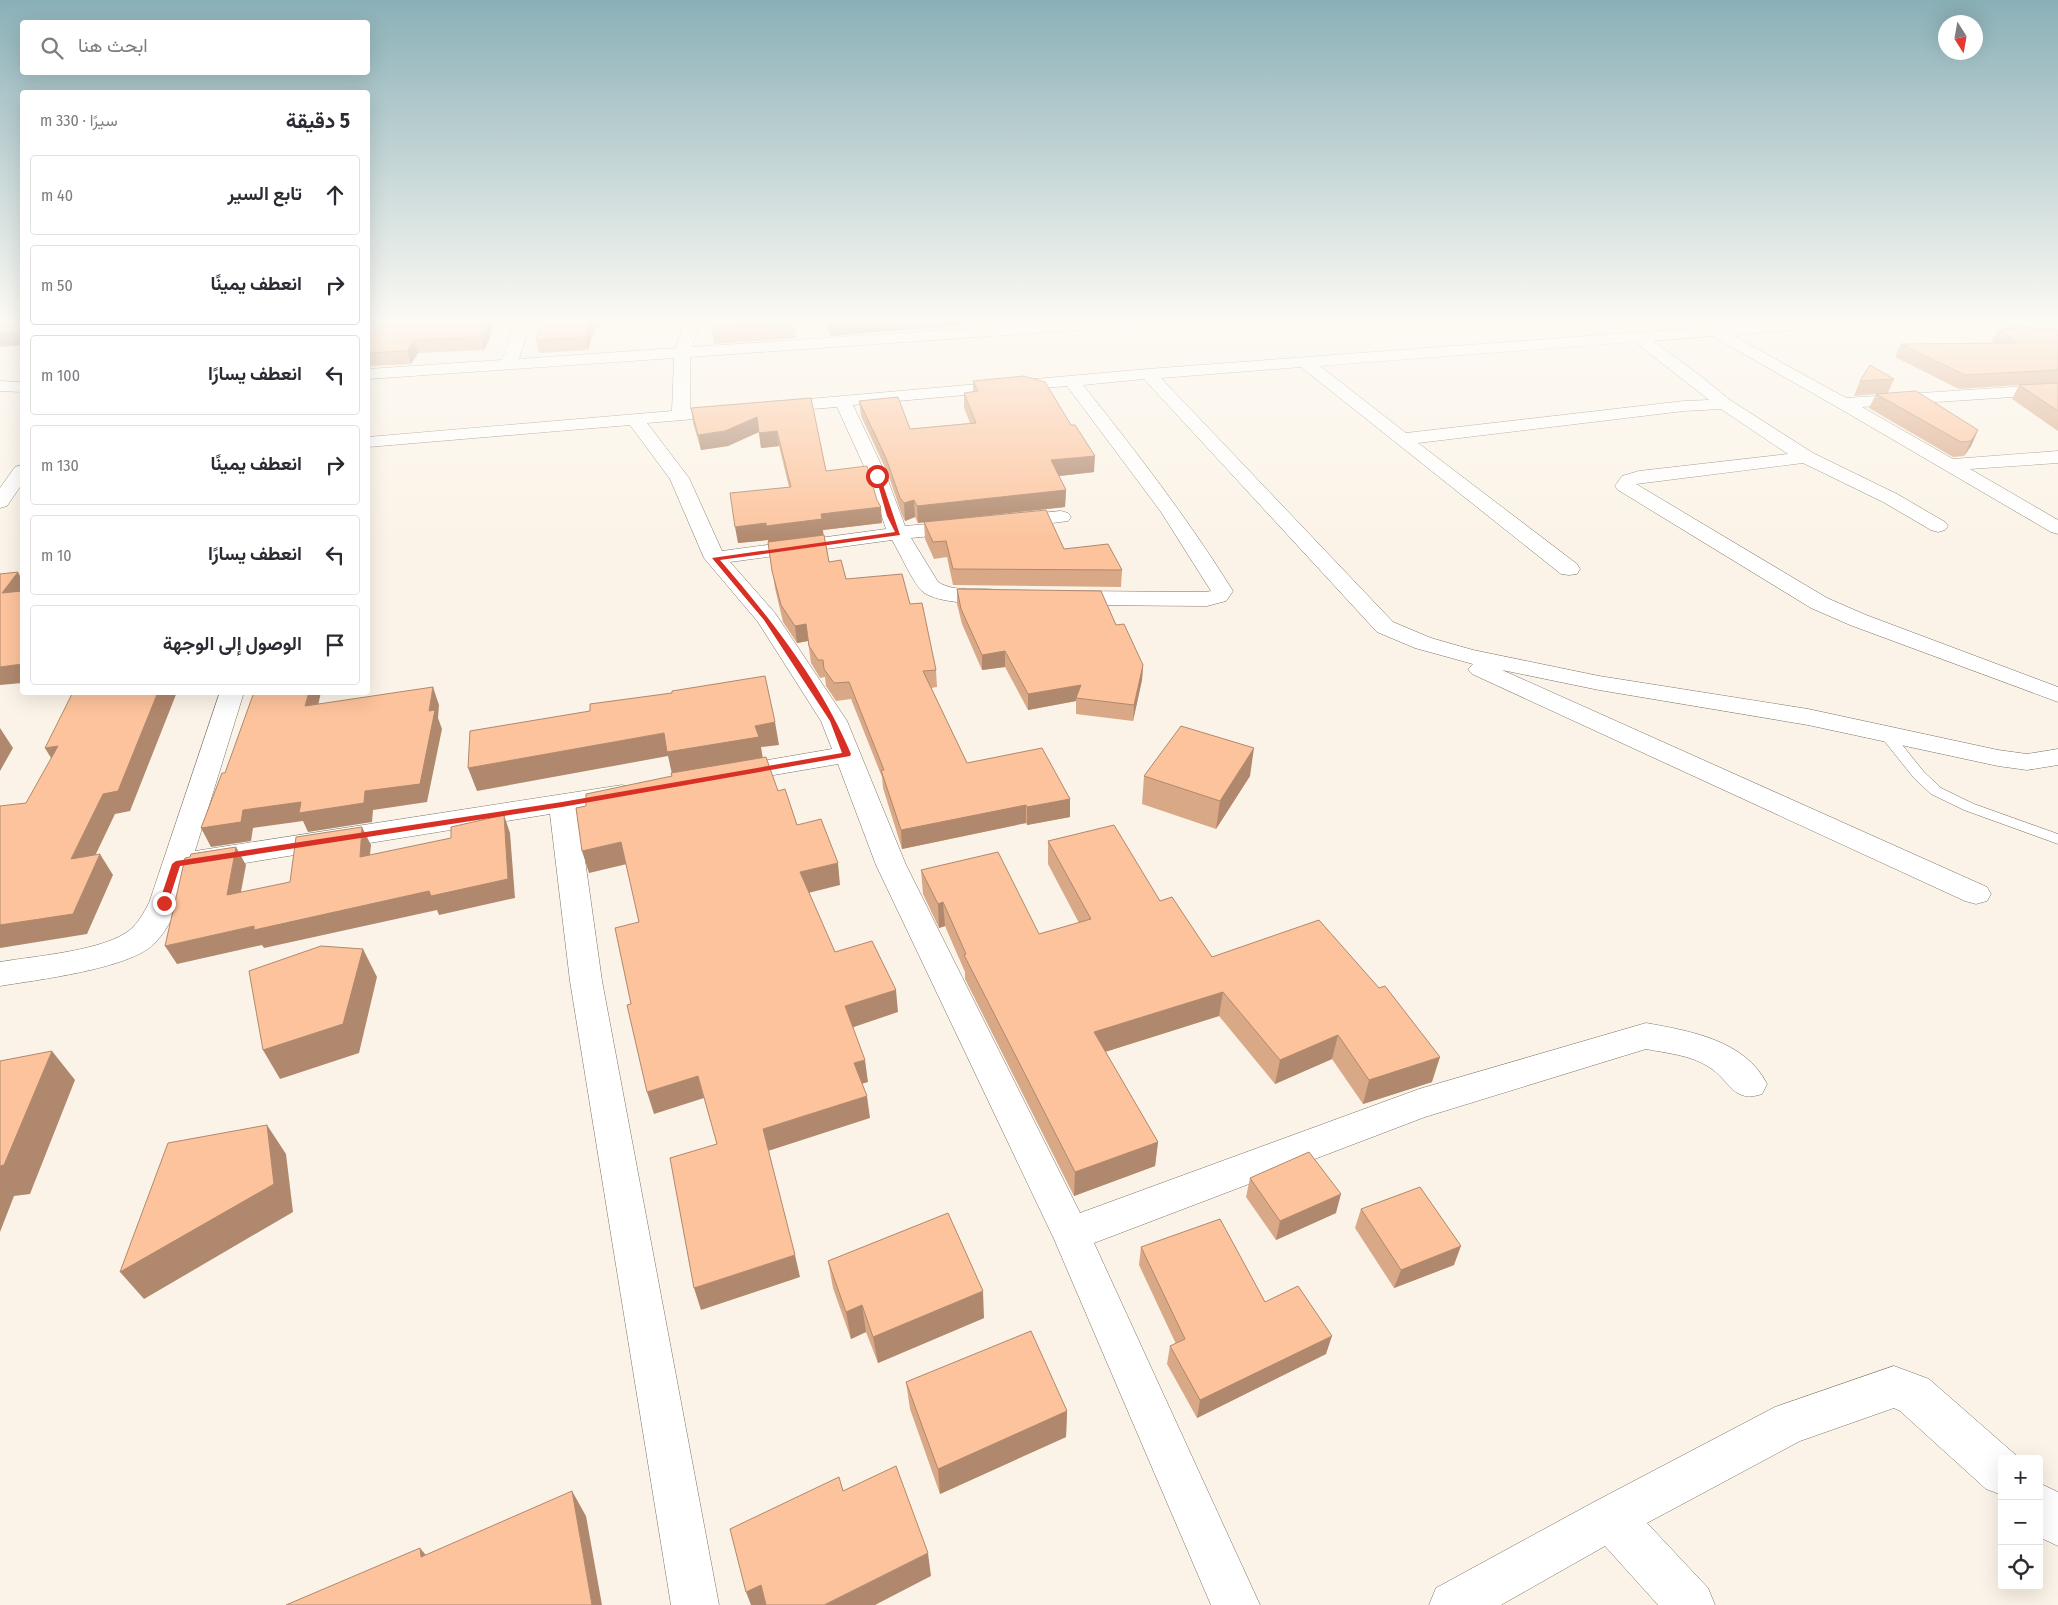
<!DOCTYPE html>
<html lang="ar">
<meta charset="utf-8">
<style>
:root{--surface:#fff;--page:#f7f7f7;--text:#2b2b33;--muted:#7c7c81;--line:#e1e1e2}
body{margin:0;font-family:"Fira Sans Condensed",Vazirmatn,sans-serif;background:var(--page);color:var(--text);direction:rtl}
.controls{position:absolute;right:15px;bottom:15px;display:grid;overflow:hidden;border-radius:5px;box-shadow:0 5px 20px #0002}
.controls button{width:45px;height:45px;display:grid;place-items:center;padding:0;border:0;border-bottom:1px solid var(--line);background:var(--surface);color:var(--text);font:25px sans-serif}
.compass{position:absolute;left:1938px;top:15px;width:45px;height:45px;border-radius:50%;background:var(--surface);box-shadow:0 5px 20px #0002;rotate:169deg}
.stop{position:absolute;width:15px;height:15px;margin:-11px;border:4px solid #d93025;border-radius:50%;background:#fff}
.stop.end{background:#d93025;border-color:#fff;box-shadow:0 1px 5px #0008}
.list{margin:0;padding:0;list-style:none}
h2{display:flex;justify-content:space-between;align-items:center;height:65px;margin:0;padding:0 20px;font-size:21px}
h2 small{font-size:16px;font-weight:400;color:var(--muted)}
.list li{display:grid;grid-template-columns:32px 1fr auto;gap:15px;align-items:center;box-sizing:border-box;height:80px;margin:0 10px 10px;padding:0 10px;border:1px solid var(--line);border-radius:5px}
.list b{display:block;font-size:19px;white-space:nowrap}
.list em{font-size:16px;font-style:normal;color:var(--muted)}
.icon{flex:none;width:28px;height:28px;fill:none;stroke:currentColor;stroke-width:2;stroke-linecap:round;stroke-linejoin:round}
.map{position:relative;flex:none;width:2058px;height:1605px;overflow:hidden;direction:ltr}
.search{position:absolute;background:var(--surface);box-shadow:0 5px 20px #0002;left:20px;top:20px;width:350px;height:55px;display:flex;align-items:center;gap:12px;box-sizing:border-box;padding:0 18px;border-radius:5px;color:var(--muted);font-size:19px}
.panel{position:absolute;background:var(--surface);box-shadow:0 5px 20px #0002;left:20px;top:90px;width:350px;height:605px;border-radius:5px;direction:rtl}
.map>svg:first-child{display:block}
</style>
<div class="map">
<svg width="2058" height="1605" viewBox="0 0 2058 1605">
<rect width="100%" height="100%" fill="#fbf3e7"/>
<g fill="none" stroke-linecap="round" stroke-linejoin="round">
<defs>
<path id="service" d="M 1886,730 L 1891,731 L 1924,772 L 1941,788 L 1974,804 L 2058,834 L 2058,844 L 1964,810 L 1931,794 L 1914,778 L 1881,737 L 1880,734 L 1881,731 Z"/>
<path id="minor" d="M 517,319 L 532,319 L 519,359 L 676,348 L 685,319 L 700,319 L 692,347 L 1108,319 L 1187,319 L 1180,323 L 690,357 L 690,409 L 730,406 L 736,407 L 739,411 L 736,415 L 730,416 L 647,423 L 689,478 L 722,551 L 886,529 L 868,475 L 837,407 L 775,412 L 769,411 L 766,407 L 769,403 L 775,402 L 1148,369 L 1814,319 L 1886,319 L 1879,323 L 1732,335 L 1846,398 L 2058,384 L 2058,394 L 1862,407 L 1953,459 L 2058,451 L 2058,463 L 1970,469 L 2058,520 L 2058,534 L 2051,532 L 1837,407 L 1712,336 L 1653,341 L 1702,377 L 1730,400 L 1813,453 L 1897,494 L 1945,522 L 1948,526 L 1945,530 L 1938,532 L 1931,530 L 1883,502 L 1803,463 L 1636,484 L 1827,598 L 1866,615 L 2058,687 L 2058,702 L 1850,625 L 1811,608 L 1618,490 L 1615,486 L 1622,476 L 1639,471 L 1788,454 L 1721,409 L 1684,411 L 1418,443 L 1577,564 L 1580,569 L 1577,574 L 1569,575 L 1561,574 L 1301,367 L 1161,378 L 1393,622 L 1431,638 L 1473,650 L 1599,676 L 1808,709 L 1998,750 L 2027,754 L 2058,749 L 2058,765 L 2027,770 L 1998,766 L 1808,725 L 1599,690 L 1502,670 L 1987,887 L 1991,894 L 1987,901 L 1976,904 L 1965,901 L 1472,674 L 1468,669 L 1473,664 L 1415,648 L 1377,632 L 1144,379 L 1083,385 C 1136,451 1188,519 1233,591 L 1226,601 L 1207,606 L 1068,605 L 1060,603 L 1057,598 L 1060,593 L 1068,591 L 1206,592 L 1211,591 L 1161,512 L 1067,386 L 853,405 L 886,475 L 905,526 L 962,521 L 969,523 L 972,527 L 969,531 L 962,533 L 911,538 L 938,582 C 957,594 982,586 1003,591 L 1006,596 L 1003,601 C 985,605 936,604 922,591 C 912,581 900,553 892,540 L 730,562 L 775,613 L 847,721 L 906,865 L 1080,1213 L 1419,1089 L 1646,1023 C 1690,1031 1745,1040 1767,1084 L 1762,1094 C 1733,1104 1730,1080 1709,1067 C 1691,1055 1666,1053 1646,1049 L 1425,1117 L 1094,1243 L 1260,1605 L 1211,1605 L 1054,1239 L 876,865 L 838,764 L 733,782 L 724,780 L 720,774 L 724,768 L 733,766 L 832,749 L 821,721 L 758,622 L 704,558 L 670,479 L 630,425 L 368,447 L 368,437 L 672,411 L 674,358 L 368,379 L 368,369 L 502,360 ZM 1635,342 L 1709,400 L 1684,401 L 1406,433 L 1320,366 Z
M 0,381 L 22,382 L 22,392 L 0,391 Z
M 22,465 L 22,484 L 7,506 L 0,508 L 0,488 L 15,467 Z
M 1061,511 L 1068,513 L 1071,517 L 1068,521 L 1012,528 L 1005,526 L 1002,522 L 1005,518 L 1012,516 Z
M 220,692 L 244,692 L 195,851 L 622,785 L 632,788 L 636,794 L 632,800 L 578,810 L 602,981 L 719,1605 L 671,1605 L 570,981 L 550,814 L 189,872 C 181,897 173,925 154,944 C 129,969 36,980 0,986 L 0,962 C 34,956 106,951 131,929 C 139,922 144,912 149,903 Z
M 1894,1366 L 1929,1379 L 2018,1457 L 2019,1459 L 2002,1459 L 2002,1495 L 1986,1489 L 1900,1411 L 1894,1408 L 1800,1441 L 1647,1523 L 1708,1588 L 1715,1605 L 1658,1605 L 1605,1546 L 1501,1605 L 1429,1605 L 1436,1588 L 1594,1502 L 1775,1407 Z
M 2039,1483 L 2058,1492 L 2058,1546 L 2039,1537 Z"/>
</defs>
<!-- service casing -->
<use href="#service" stroke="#7b7368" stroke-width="1"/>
<!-- minor casing -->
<use href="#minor" stroke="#7b7368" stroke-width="1"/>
<!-- service -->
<use href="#service" fill="#fff" fill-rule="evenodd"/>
<!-- minor -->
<use href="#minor" fill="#fff" fill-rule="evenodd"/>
</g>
<!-- wall -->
<path fill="#d9a886" d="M 368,319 L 494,319 L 490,338 L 484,350 L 418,353 L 411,364 L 368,366 Z
M 544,319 L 618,319 L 600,321 L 600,327 L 595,328 L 588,350 L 539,353 L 536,340 Z
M 824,319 L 962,319 L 962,325 L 830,336 Z
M 795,325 L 796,338 L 714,344 L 712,330 Z
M 2012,326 L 2058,330 L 2058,431 L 2012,399 L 2019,385 L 2050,383 L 1959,389 L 1895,357 L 1901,344 L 1995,343 L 1992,341 L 1999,328 L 2011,329 Z
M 1894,379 L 1888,393 L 1978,430 L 1971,446 L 1964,456 L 1953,457 L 1869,408 L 1876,394 L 1854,396 L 1860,381 Z
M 973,381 L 1094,472 L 1059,476 L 1066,490 L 1065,507 L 926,522 L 1064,549 L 1122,570 L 1121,587 L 953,585 L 947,557 L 934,559 L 925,539 L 924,522 L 918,523 L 915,517 L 905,521 L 902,515 L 888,474 L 861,416 L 859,401 L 910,429 L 970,423 L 964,408 L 964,393 L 973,392 Z
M 811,398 L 826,471 L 882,523 L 823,530 L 829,562 L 846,579 L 910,604 L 936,670 L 937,687 L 931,688 L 967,763 L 1070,799 L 1070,817 L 1027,825 L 1026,823 L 902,849 L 883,788 L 882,777 L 851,699 L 836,701 L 826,686 L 825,677 L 820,678 L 811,663 L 808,641 L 797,643 L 783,622 L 775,588 L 768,540 L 738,543 L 789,487 L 779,446 L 761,448 L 759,432 L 728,446 L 701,450 L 693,423 L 691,408 Z
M 957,589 L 1116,625 L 1143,665 L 1142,680 L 1133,721 L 1076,714 L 1076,701 L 1028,710 L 1005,667 L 982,670 L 962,624 L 957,604 Z
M 1144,776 L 1250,776 L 1216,829 L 1142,804 Z
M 1048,841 L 1160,901 L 1212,957 L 1432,1082 L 1363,1104 L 1332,1059 L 1275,1084 L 1219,1016 L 1105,1052 L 1158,1142 L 1155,1166 L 1074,1196 L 965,979 L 965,972 L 945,926 L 939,928 L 923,894 L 921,870 L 1039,934 L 1079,923 L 1048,864 Z
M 1250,1178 L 1336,1213 L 1276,1240 L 1246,1197 Z
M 1361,1209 L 1454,1265 L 1394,1288 L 1355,1228 Z
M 1141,1247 L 1265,1302 L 1326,1354 L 1197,1418 L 1167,1364 L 1170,1346 L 1176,1344 L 1139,1265 Z
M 828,1261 L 984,1318 L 878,1363 L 866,1332 L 851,1339 L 833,1288 Z
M 906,1382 L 1067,1411 L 1066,1437 L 940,1494 L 910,1409 Z"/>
<!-- shaded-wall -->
<path fill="#b0886d" d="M 488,319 L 494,319 L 490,338 L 484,350 L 480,337 Z
M 591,319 L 618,319 L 600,321 L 600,327 L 595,328 L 588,350 L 585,337 Z
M 870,319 L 962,319 L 962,325 L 830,336 L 829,323 Z
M 22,331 L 22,345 L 0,347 L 0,333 Z
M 414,340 L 418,353 L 411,364 L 407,351 Z
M 757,417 L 759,432 L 728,446 L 701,450 L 698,435 Z
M 1978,430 L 1971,446 L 1964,456 L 1971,441 Z
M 777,431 L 779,446 L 761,448 L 759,433 Z
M 1095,456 L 1094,472 L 1051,477 L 1051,460 Z
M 1066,490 L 1065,507 L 918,523 L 917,506 Z
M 914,500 L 915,517 L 905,521 L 904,503 Z
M 881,507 L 882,523 L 823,530 L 823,535 L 769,543 L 768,540 L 738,543 L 735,527 L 821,514 Z
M 18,572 L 22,580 L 22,595 L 2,593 Z
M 806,624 L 808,641 L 797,643 L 795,626 Z
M 1005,651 L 1005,667 L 982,670 L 982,655 Z
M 22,664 L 22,683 L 0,685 L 0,667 Z
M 1143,665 L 1142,680 L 1133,721 L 1134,705 Z
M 1081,685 L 1076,698 L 1076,701 L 1028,710 L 1028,694 Z
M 433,687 L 439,705 L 438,718 L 442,729 L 427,802 L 373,810 L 372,822 L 308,832 L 303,821 L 253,828 L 251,841 L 211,847 L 201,828 L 243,810 L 365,791 L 429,711 Z
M 158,692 L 177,692 L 130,811 L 115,814 L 84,879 L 71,859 L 103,794 Z
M 309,692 L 321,692 L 314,724 L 305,706 Z
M 775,722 L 779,745 L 761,747 L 763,759 L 672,774 L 668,756 L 477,791 L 468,768 L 664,733 L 755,726 Z
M 0,728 L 13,748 L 0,771 Z
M 58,746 L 57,768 L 45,748 Z
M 1254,748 L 1250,776 L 1216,829 L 1220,801 Z
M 1070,799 L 1070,817 L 1027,825 L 1027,807 Z
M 1026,805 L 1026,823 L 902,849 L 901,830 Z
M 504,815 L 510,833 L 515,898 L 439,915 L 437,910 L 264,948 L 262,945 L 177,964 L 165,946 L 254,926 Z
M 362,827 L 371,845 L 368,875 L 360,857 Z
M 621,842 L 627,864 L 589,873 L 582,851 Z
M 236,847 L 246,865 L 237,913 L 227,895 Z
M 100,854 L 113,875 L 87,934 L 0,948 L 0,925 Z
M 838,863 L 840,885 L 804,894 L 800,872 Z
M 943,902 L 945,926 L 939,928 L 938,904 Z
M 363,949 L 377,977 L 359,1053 L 280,1079 L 263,1050 Z
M 896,990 L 898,1012 L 848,1029 L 845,1006 Z
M 1223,992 L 1219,1016 L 1092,1056 L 1094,1032 Z
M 1338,1035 L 1332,1059 L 1275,1084 L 1280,1060 Z
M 52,1051 L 75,1080 L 30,1194 L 14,1196 L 0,1232 L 0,1166 Z
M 1440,1057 L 1432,1082 L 1363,1104 L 1369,1080 Z
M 865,1060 L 868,1082 L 858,1085 L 854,1063 Z
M 698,1076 L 704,1098 L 654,1114 L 647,1092 Z
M 867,1096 L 870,1118 L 768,1151 L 763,1129 Z
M 267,1125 L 286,1154 L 293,1212 L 144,1299 L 120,1272 Z
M 1158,1142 L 1155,1166 L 1074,1196 L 1075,1172 Z
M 1341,1194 L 1336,1213 L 1276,1240 L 1280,1221 Z
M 1461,1246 L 1454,1265 L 1394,1288 L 1401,1270 Z
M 795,1255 L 800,1277 L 701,1310 L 694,1288 Z
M 983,1291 L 984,1318 L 878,1363 L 873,1337 Z
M 862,1305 L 866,1332 L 851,1339 L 846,1312 Z
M 1332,1336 L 1326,1354 L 1197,1418 L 1200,1400 Z
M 1067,1411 L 1066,1437 L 940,1494 L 938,1469 Z
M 572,1491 L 586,1516 L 602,1605 L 592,1605 Z
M 420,1548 L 439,1571 L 421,1557 Z
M 928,1553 L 931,1576 L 875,1605 L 824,1605 Z
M 761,1585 L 769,1605 L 751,1605 L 746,1592 Z"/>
<!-- building -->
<path fill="#fcc39c" stroke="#b0886d" d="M 0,319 L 22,319 L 22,331 L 0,333 Z
M 368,319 L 488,319 L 487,326 L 480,337 L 414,340 L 407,351 L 368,353 Z
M 544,319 L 591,319 L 585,337 L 536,340 Z
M 711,319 L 793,319 L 795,325 L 712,330 Z
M 828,319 L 870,319 L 829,323 Z
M 2012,326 L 2058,330 L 2058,370 L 1965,375 L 1901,344 L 2016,343 L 1999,328 L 2016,329 Z
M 1870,365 L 1894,379 L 1860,381 Z
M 1024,376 L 1045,382 L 1071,425 L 1075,425 L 1095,456 L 1051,460 L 1066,490 L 917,506 L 914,500 L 904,503 L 900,498 L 886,458 L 859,401 L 898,397 L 910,429 L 976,423 L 964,393 L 978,391 L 973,381 Z
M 2058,383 L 2058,411 L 2019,385 Z
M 1916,391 L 1978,430 L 1971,441 L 1961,442 L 1876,394 Z
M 811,398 L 826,471 L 867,466 L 877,500 L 881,507 L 821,514 L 822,519 L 766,526 L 766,523 L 735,527 L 730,493 L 791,487 L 777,431 L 759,433 L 757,417 L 725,431 L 698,435 L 691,408 Z
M 1046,510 L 1064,549 L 1108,544 L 1122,570 L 953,569 L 946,541 L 933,542 L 924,522 Z
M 824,535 L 829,562 L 841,560 L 846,579 L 902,574 L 910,604 L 922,603 L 936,670 L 923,671 L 967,763 L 1042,748 L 1070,799 L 1027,807 L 1026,805 L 901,830 L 881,770 L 884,770 L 849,682 L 834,683 L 824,669 L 823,660 L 818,660 L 809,646 L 806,624 L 795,626 L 781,605 L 772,571 L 768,542 Z
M 18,572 L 2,593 L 22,591 L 22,664 L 0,667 L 0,574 Z
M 957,589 L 1101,591 L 1116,625 L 1124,624 L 1143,665 L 1134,705 L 1076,698 L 1081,685 L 1028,694 L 1005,651 L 982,655 L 961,609 Z
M 765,676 L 775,722 L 755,726 L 759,737 L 667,752 L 664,733 L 468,768 L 470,731 L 590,711 L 590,704 L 672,693 L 672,691 Z
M 433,687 L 429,711 L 435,710 L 420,784 L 365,791 L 364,803 L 299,813 L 301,802 L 243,810 L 241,822 L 201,828 L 222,773 L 225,773 L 254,692 L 309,692 L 305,706 Z
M 73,692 L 158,692 L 118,791 L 103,794 L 71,859 L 100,854 L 73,914 L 0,925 L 0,806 L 26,803 L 58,746 L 45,748 Z
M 1181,726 L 1254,748 L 1220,801 L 1144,776 Z
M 766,757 L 778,791 L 785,789 L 797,825 L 821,819 L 838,863 L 800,872 L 835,952 L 872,941 L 896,990 L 845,1006 L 865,1060 L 854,1063 L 867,1096 L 763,1129 L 795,1255 L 694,1288 L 670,1158 L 717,1144 L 698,1076 L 647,1092 L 627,1005 L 631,1004 L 615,928 L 639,922 L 621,842 L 582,851 L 576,808 L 586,806 L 586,794 L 672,776 L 671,773 Z
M 504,815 L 508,879 L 431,896 L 429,891 L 254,930 L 254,926 L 165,946 L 185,858 L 190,857 L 191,854 L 236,847 L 227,895 L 290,882 L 296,837 L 362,827 L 360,857 L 451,838 L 451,827 Z
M 1114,825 L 1160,901 L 1172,897 L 1212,957 L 1319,920 L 1379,988 L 1385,986 L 1440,1057 L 1369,1080 L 1338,1035 L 1280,1060 L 1223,992 L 1094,1032 L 1158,1142 L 1075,1172 L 964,955 L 966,954 L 943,902 L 938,904 L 921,870 L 998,852 L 1039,934 L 1091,919 L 1048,841 Z
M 321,946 L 363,949 L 343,1024 L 263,1050 L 249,971 Z
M 52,1051 L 4,1165 L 0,1166 L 0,1061 Z
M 267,1125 L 274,1184 L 120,1272 L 168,1143 Z
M 1309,1152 L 1341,1194 L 1280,1221 L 1250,1178 Z
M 1420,1187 L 1461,1246 L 1401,1270 L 1361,1209 Z
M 948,1213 L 983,1291 L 873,1337 L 862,1305 L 846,1312 L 828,1261 Z
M 1220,1219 L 1265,1302 L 1298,1286 L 1332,1336 L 1200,1400 L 1170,1346 L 1185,1339 L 1141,1247 Z
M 1031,1331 L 1067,1411 L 938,1469 L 906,1382 Z
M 896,1466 L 928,1553 L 824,1605 L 766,1605 L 761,1585 L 746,1592 L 730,1529 L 839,1477 L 843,1491 Z
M 572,1491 L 592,1605 L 286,1605 L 420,1548 L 421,1557 Z"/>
<!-- sky -->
<linearGradient id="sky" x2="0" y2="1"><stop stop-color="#8ab0b7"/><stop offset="0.59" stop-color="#fdfaf4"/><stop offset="1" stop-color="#fdfaf4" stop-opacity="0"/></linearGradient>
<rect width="2058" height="544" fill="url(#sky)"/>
<!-- route -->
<path fill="#d93025" d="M 875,474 L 880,476 L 900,535 L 720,560 C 770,618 821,682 851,754 L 850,756 L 562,807 L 180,866 L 168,903 L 164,906 L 160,905 L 159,903 L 172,864 L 176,861 L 562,802 L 842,753 L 830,721 L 764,620 L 712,558 L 895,532 L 887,516 Z"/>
</svg>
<div class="controls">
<button>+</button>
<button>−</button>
<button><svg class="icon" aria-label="locate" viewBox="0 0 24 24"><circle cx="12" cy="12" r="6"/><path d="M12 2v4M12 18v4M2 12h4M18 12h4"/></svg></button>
</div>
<svg class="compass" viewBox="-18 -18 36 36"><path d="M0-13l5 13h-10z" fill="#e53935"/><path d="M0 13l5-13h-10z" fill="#7c7c81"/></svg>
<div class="stop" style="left:877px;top:476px"></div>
<div class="stop end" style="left:164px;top:903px"></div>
<div class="search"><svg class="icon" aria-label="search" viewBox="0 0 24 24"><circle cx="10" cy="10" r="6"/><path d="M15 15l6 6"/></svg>ابحث هنا</div>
<section class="panel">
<h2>5 دقيقة<small>سيرًا · 330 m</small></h2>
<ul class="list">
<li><svg class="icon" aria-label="ahead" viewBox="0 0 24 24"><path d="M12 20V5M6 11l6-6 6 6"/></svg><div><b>تابع السير</b></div><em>40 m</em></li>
<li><svg class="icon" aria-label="right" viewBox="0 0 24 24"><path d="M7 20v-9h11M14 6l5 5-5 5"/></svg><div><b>انعطف يمينًا</b></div><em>50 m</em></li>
<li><svg class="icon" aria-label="left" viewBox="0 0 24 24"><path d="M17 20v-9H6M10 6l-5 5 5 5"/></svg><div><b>انعطف يسارًا</b></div><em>100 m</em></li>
<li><svg class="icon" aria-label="right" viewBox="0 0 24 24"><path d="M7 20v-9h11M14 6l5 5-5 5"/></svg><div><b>انعطف يمينًا</b></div><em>130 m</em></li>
<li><svg class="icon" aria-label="left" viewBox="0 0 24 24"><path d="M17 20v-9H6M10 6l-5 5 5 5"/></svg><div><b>انعطف يسارًا</b></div><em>10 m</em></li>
<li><svg class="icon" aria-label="arrive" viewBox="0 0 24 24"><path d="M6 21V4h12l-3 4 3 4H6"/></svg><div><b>الوصول إلى الوجهة</b></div></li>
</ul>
</section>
</div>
